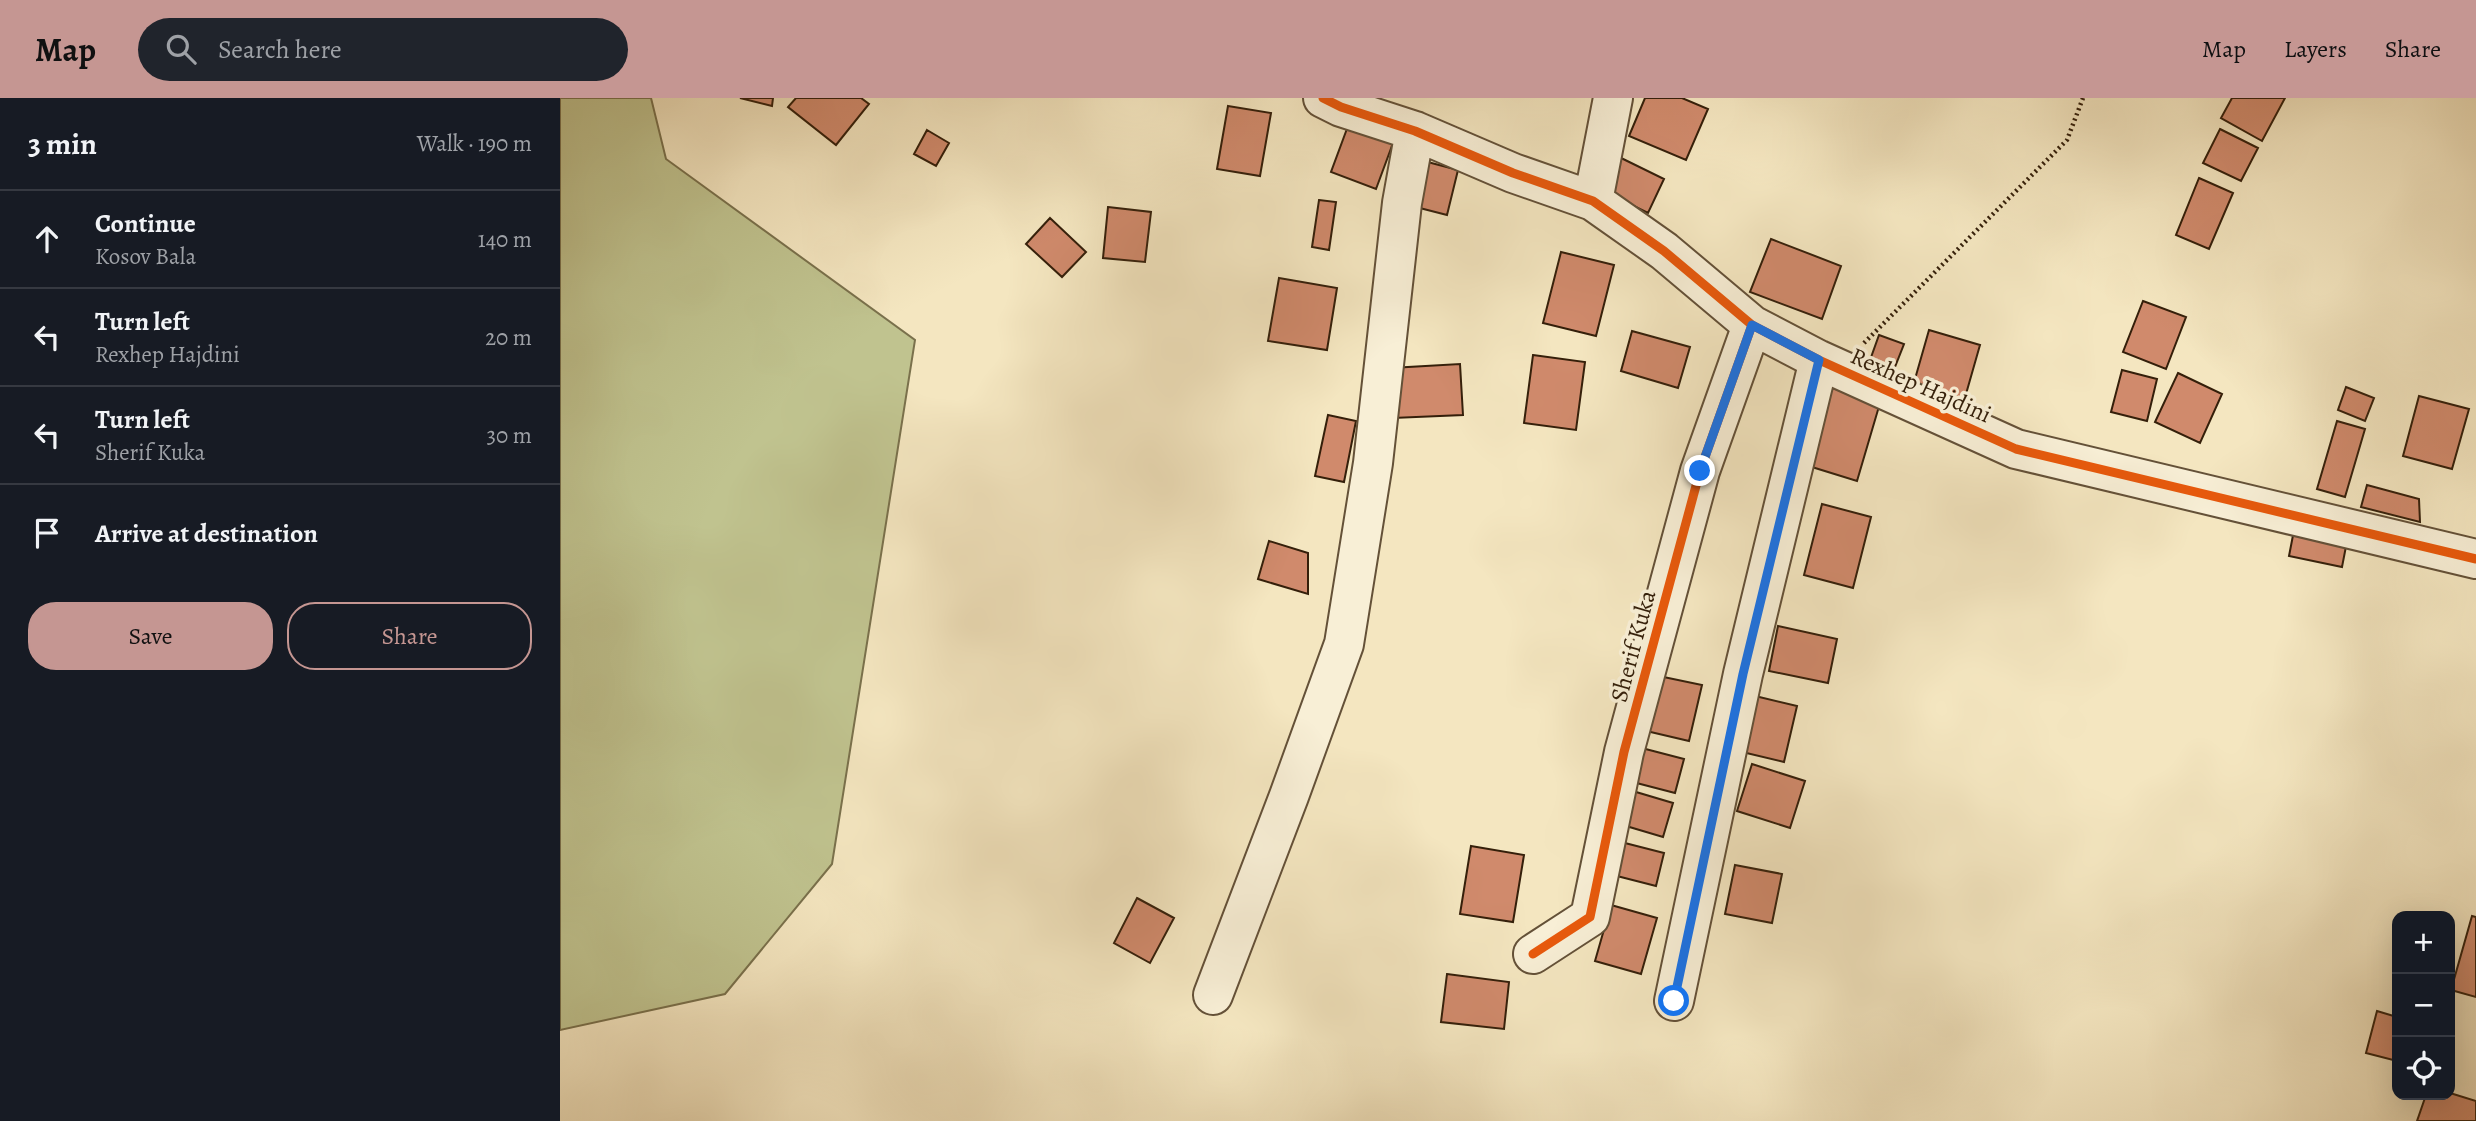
<!DOCTYPE html>
<meta charset="utf-8">
<style>
:root{--surface:#171b24;--page:#20242c;--text:#f1f3f6;--muted:#9ea1a6;--line:#363941;--accent:#c59692}
body{margin:0;font-family:Alegreya,serif;background:var(--page);color:var(--text)}
.controls{position:absolute;right:21px;bottom:21px;display:grid;overflow:hidden;border-radius:14px;box-shadow:0 7px 28px #0002}
.controls button{width:63px;height:63px;display:grid;place-items:center;padding:0;border:0;border-bottom:2px solid var(--line);background:var(--surface);color:var(--text);font:35px sans-serif}
.stop{position:absolute;width:21px;height:21px;margin:-16px;border:5px solid #1a73e8;border-radius:50%;background:#fff}
.stop.end{background:#1a73e8;border-color:#fff;box-shadow:0 2px 7px #0008}
.list{margin:0;padding:0;list-style:none}
h2{display:flex;justify-content:space-between;align-items:center;height:91px;margin:0;padding:0 28px;font-size:30px}
h2 small{font-size:23px;font-weight:400;color:var(--muted)}
.list li{display:grid;grid-template-columns:46px 1fr auto;gap:21px;align-items:center;box-sizing:border-box;height:98px;padding:0 28px;border-top:2px solid var(--line)}
.list b{display:block;font-size:26px;white-space:nowrap}
.list p{margin:0;font-size:23px;white-space:nowrap;color:var(--muted)}
.list em{font-size:23px;font-style:normal;color:var(--muted)}
.actions{display:flex;gap:14px;padding:21px 28px}
.actions a{flex:1;padding:16px 0;border:2px solid var(--accent);border-radius:28px;text-align:center;font-size:24px;color:var(--accent)}
.actions .main{background:var(--accent);color:#111}
.icon{flex:none;width:38px;height:38px;fill:none;stroke:currentColor;stroke-width:2;stroke-linecap:round;stroke-linejoin:round}
.map{position:relative;flex:none;width:1916px;height:1023px;overflow:hidden}
header{display:flex;align-items:center;gap:42px;box-sizing:border-box;height:98px;padding:0 35px;background:var(--accent);color:#111}
header strong{font-size:33px}
nav{display:flex;gap:38px;margin-inline-start:auto;font-size:24px}
.search{width:490px;height:63px;background:var(--page);display:flex;align-items:center;gap:18px;box-sizing:border-box;padding:0 24px;border-radius:38px;color:var(--muted);font-size:26px}
main{display:flex}
aside{flex:1;background:var(--surface)}
.map>svg:first-child{display:block}
</style>
<header>
<strong>Map</strong>
<div class="search"><svg class="icon" aria-label="search" viewBox="0 0 24 24"><circle cx="10" cy="10" r="6"/><path d="M15 15l6 6"/></svg>Search here</div>
<nav><a>Map</a><a>Layers</a><a>Share</a></nav>
</header>
<main>
<aside>
<h2>3 min<small>Walk · 190 m</small></h2>
<ul class="list">
<li><svg class="icon" aria-label="ahead" viewBox="0 0 24 24"><path d="M12 20V5M6 11l6-6 6 6"/></svg><div><b>Continue</b><p>Kosov Bala</p></div><em>140 m</em></li>
<li><svg class="icon" aria-label="left" viewBox="0 0 24 24"><path d="M17 20v-9H6M10 6l-5 5 5 5"/></svg><div><b>Turn left</b><p>Rexhep Hajdini</p></div><em>20 m</em></li>
<li><svg class="icon" aria-label="left" viewBox="0 0 24 24"><path d="M17 20v-9H6M10 6l-5 5 5 5"/></svg><div><b>Turn left</b><p>Sherif Kuka</p></div><em>30 m</em></li>
<li><svg class="icon" aria-label="arrive" viewBox="0 0 24 24"><path d="M6 21V4h12l-3 4 3 4H6"/></svg><div><b>Arrive at destination</b></div></li>
</ul>
<div class="actions"><a class="main">Save</a><a>Share</a></div>
</aside>
<div class="map">
<svg width="1916" height="1023" viewBox="0 0 1916 1023">
<rect width="100%" height="100%" fill="#f4e6c0"/>
<filter id="stains"><feTurbulence type="fractalNoise" baseFrequency=".00286" numOctaves="4"/><feColorMatrix values="0 0 0 0 .2 0 0 0 0 .09 0 0 0 0 .02 0 0 0 .5 -.17"/></filter>
<radialGradient id="worn" r=".72"><stop offset=".6" stop-color="#630" stop-opacity="0"/><stop offset="1" stop-color="#630" stop-opacity=".3"/></radialGradient>
<!-- green -->
<path fill="#c0c38f" stroke="#7a714c" stroke-width="2" d="M 0,0 L 91,0 L 106,61 L 355,242 L 272,766 L 165,896 L 0,932 Z"/>
<!-- building -->
<path fill="#d08a6c" stroke="#341f0a" stroke-width="2" d="M 180,0 L 213,0 L 212,8 Z
M 236,0 L 301,0 L 309,6 L 276,47 L 228,9 Z
M 1085,0 L 1122,0 L 1148,11 L 1126,62 L 1069,38 Z
M 1672,0 L 1725,0 L 1702,43 L 1661,20 Z
M 668,8 L 711,15 L 700,78 L 657,71 Z
M 788,28 L 833,45 L 816,91 L 771,74 Z
M 1660,31 L 1698,50 L 1681,83 L 1643,65 Z
M 367,32 L 389,45 L 376,68 L 354,56 Z
M 1055,57 L 1104,81 L 1088,115 L 1039,91 Z
M 860,62 L 898,72 L 887,117 L 848,107 Z
M 1639,80 L 1673,95 L 1649,151 L 1616,137 Z
M 759,102 L 776,104 L 769,152 L 752,149 Z
M 548,109 L 591,114 L 585,164 L 543,160 Z
M 490,120 L 526,154 L 502,179 L 466,146 Z
M 1211,141 L 1281,168 L 1262,221 L 1190,194 Z
M 1001,154 L 1054,167 L 1036,238 L 983,225 Z
M 719,180 L 777,190 L 767,252 L 708,243 Z
M 1583,203 L 1626,219 L 1606,271 L 1563,254 Z
M 1369,232 L 1420,247 L 1404,303 L 1353,288 Z
M 1072,233 L 1130,249 L 1118,290 L 1061,273 Z
M 1319,237 L 1344,246 L 1333,274 L 1309,265 Z
M 973,257 L 1025,264 L 1016,332 L 964,325 Z
M 900,266 L 903,317 L 833,320 L 831,270 Z
M 1562,272 L 1597,281 L 1587,323 L 1551,314 Z
M 1618,275 L 1662,296 L 1640,345 L 1595,324 Z
M 1263,287 L 1320,305 L 1297,383 L 1239,365 Z
M 1786,289 L 1814,300 L 1805,323 L 1778,312 Z
M 1859,298 L 1909,311 L 1892,371 L 1843,358 Z
M 768,317 L 796,323 L 784,384 L 755,378 Z
M 1777,323 L 1805,331 L 1785,399 L 1757,391 Z
M 1807,387 L 1859,401 L 1860,424 L 1801,409 Z
M 1262,406 L 1311,419 L 1293,490 L 1244,477 Z
M 1735,427 L 1788,438 L 1782,469 L 1729,458 Z
M 709,443 L 748,455 L 748,496 L 698,481 Z
M 1218,528 L 1277,541 L 1268,585 L 1209,573 Z
M 1094,577 L 1142,587 L 1129,643 L 1082,632 Z
M 1191,597 L 1237,608 L 1224,664 L 1178,653 Z
M 1074,648 L 1124,661 L 1115,695 L 1065,682 Z
M 1192,666 L 1245,683 L 1230,730 L 1177,713 Z
M 1066,691 L 1113,705 L 1103,739 L 1056,725 Z
M 1061,744 L 1104,755 L 1096,788 L 1053,777 Z
M 911,748 L 964,757 L 953,824 L 900,816 Z
M 1175,767 L 1222,776 L 1212,825 L 1165,816 Z
M 577,800 L 614,820 L 590,865 L 554,845 Z
M 1051,807 L 1097,820 L 1081,876 L 1035,863 Z
M 1912,818 L 1916,819 L 1916,899 L 1891,892 Z
M 887,876 L 949,884 L 944,931 L 881,924 Z
M 1817,913 L 1837,919 L 1837,963 L 1806,955 Z
M 1890,995 L 1916,1003 L 1916,1023 L 1857,1023 L 1866,997 L 1890,997 Z"/>
<g fill="none" stroke-linecap="round" stroke-linejoin="round">
<defs>
<path id="minor" d="M 763,0 L 781,9 L 855,33 L 953,75 L 1033,103 L 1104,153 L 1192,227 L 1259,262 L 1456,351 L 1916,461
M 1033,103 L 1053,0
M 973,856 L 1030,819 L 1064,654 L 1140,373 L 1192,227
M 653,897 L 729,698 L 784,546 L 813,365 L 842,105 L 855,33
M 1114,903 L 1183,576 L 1259,262"/>
</defs>
<!-- minor casing -->
<use href="#minor" stroke="#645138" stroke-width="42"/>
<!-- path -->
<path stroke="#341f0a" stroke-width="4.5" stroke-dasharray="2 3.5" stroke-linecap="butt" d="M 1304,245 L 1507,42 L 1523,0"/>
<!-- minor -->
<use href="#minor" stroke="#f8efd6" stroke-width="38"/>
<defs>
<path id="cycleway" d="M 763,0 L 781,9 L 855,33 L 953,75 L 1033,103 L 1104,153 L 1192,227 L 1259,262 L 1456,351 L 1916,461
M 973,856 L 1030,819 L 1064,654 L 1140,373 L 1192,227"/>
</defs>
<!-- cycleway casing -->
<use href="#cycleway" stroke="#f8efd6" stroke-width="13"/>
<!-- cycleway -->
<use href="#cycleway" stroke="#e8590c" stroke-width="9"/>
</g>
<g fill="none" stroke-linecap="round" stroke-linejoin="round">
<!-- route -->
<path stroke="#1a73e8" stroke-width="9" d="M 1114,903 L 1183,576 L 1259,262 L 1192,227 L 1140,373"/>
</g>
<g text-anchor="middle" dominant-baseline="central" stroke-width="7" stroke-linejoin="round" paint-order="stroke">
<!-- street labels -->
<g font-size="24" fill="#341f0a" stroke="#f8efd6">
<text transform="translate(1361 287) rotate(24)">Rexhep Hajdini</text>
<text transform="translate(1073 548) rotate(-75)">Sherif Kuka</text>
</g>
</g>
<rect width="100%" height="100%" filter="url(#stains)"/>
<rect width="100%" height="100%" fill="url(#worn)"/>
</svg>
<div class="controls">
<button>+</button>
<button>−</button>
<button><svg class="icon" aria-label="locate" viewBox="0 0 24 24"><circle cx="12" cy="12" r="6"/><path d="M12 2v4M12 18v4M2 12h4M18 12h4"/></svg></button>
</div>
<div class="stop" style="left:1114px;top:903px"></div>
<div class="stop end" style="left:1140px;top:373px"></div>
</div>
</main>
